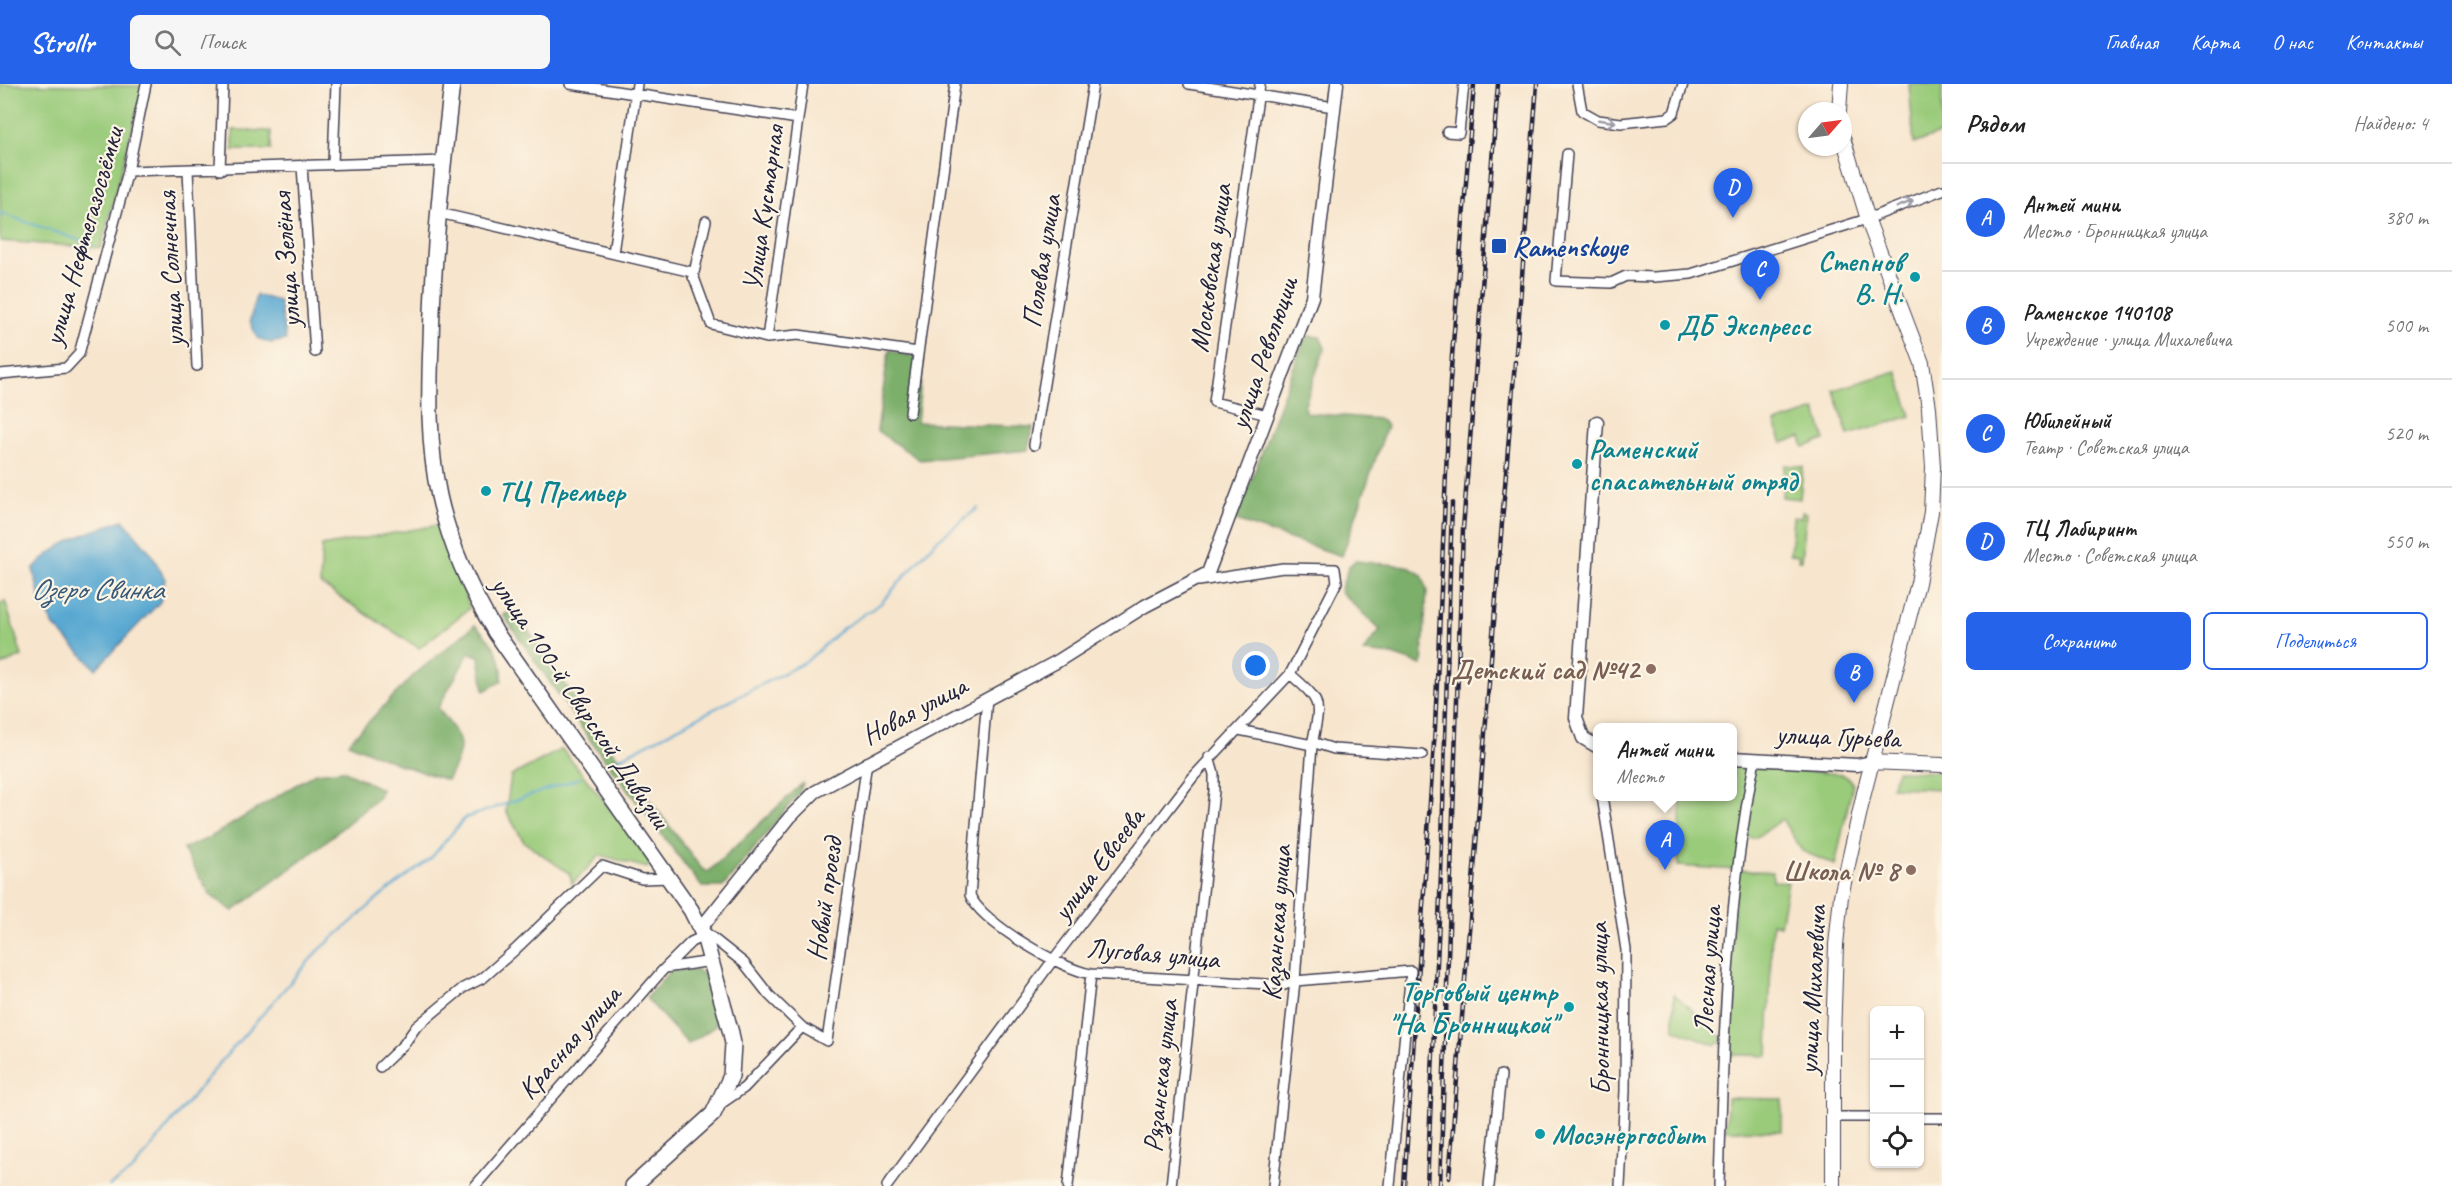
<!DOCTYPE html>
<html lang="ru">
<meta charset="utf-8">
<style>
:root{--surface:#fff;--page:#f6f6f6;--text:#222;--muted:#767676;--line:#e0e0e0;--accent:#2563eb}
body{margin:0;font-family:Caveat,sans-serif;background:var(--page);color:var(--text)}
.controls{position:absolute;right:18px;bottom:18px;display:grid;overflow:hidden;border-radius:9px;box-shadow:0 2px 4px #0004}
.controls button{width:54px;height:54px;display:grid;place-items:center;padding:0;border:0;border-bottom:2px solid var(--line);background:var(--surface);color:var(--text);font:30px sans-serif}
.compass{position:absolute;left:1798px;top:18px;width:54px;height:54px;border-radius:50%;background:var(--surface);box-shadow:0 2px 4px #0004;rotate:62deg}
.you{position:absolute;left:1256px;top:582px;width:21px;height:21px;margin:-15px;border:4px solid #fff;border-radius:50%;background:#1a73e8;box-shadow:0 0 0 9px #1a73e833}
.badge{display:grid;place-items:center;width:39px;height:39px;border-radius:50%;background:var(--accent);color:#fff;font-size:20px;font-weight:700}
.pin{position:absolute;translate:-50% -50px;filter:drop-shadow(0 2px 3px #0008)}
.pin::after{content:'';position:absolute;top:32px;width:21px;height:18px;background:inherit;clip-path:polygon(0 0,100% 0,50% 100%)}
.popup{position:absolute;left:1593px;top:639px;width:144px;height:78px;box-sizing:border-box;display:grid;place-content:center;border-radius:9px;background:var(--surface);filter:drop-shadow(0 2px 4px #0005);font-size:20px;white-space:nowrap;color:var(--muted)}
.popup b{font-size:22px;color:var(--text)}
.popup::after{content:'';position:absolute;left:50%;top:100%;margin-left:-12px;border:12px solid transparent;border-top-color:var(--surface)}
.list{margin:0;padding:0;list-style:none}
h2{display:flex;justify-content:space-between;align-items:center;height:78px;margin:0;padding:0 24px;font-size:26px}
h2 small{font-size:20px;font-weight:400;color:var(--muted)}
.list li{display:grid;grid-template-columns:39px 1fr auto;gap:18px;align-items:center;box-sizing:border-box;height:108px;padding:0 24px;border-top:2px solid var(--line)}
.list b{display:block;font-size:22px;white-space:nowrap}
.list p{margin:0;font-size:20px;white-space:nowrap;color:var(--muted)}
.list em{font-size:20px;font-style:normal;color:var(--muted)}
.actions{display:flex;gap:12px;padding:18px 24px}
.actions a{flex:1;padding:14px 0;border:2px solid var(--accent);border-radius:9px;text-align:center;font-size:21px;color:var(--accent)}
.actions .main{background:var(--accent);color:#fff}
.icon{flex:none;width:33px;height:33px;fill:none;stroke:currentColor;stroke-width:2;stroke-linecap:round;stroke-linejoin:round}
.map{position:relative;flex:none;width:1942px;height:1102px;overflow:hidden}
header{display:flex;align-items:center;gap:36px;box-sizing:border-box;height:84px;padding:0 30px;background:var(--accent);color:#fff}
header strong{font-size:28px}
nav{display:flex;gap:33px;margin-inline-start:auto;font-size:21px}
.search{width:420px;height:54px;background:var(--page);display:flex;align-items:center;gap:15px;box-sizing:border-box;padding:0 21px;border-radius:9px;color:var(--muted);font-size:22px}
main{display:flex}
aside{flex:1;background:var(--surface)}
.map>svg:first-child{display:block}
</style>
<header>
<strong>Strollr</strong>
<div class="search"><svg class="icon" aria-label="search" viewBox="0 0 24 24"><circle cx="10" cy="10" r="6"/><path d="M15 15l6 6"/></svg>Поиск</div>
<nav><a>Главная</a><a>Карта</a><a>О нас</a><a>Контакты</a></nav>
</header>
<main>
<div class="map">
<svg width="1942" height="1102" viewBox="0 0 1942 1102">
<rect width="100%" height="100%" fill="#fcf5e5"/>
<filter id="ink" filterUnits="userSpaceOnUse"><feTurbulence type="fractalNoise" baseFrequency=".0167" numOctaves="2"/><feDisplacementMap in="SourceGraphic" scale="12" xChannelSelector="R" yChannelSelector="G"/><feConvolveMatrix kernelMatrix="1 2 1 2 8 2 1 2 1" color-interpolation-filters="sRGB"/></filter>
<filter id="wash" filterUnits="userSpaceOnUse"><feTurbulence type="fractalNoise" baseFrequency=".008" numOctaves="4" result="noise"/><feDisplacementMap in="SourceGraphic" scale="24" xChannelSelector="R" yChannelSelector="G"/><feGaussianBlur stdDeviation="1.35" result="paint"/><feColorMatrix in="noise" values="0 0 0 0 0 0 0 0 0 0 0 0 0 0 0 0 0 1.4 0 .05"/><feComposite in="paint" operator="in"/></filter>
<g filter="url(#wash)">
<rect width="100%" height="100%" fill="#f7e5cd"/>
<!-- green -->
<path fill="#9acb7a" stroke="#5e765a" stroke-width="1.5" d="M 0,0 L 141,2 L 142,8 L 101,164 L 0,157 Z
M 1909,0 L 1942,0 L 1942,49 L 1914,60 Z
M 233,46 L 271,47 L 271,66 L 233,66 Z
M 1897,287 L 1911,332 L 1848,351 L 1834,306 Z
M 1816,326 L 1825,356 L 1804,363 L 1801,353 L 1782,359 L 1775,339 Z
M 1785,381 L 1803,383 L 1800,415 L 1782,413 Z
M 1802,428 L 1806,429 L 1802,476 L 1798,476 L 1799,471 L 1790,470 L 1793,433 L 1801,434 Z
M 438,441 L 470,524 L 419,564 L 320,500 L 322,462 Z
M 5,517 L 22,572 L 0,582 L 0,520 Z
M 562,665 L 652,776 L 647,784 L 600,771 L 572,800 L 570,790 L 524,758 L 506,727 L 511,692 Z
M 1733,682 L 1841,690 L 1850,695 L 1853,700 L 1835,781 L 1802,767 L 1782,735 L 1755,754 L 1743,753 L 1737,786 L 1773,788 L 1773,797 L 1788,798 L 1780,841 L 1772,839 L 1768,972 L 1723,970 L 1724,956 L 1715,961 L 1674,945 L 1674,910 L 1724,955 L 1737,786 L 1678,782 L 1681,713 L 1732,712 Z
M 1897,687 L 1942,688 L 1942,705 L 1891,703 Z
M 1727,1014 L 1782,1015 L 1782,1047 L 1726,1046 Z"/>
<!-- forest -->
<path fill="#7baf6a" stroke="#4e6852" stroke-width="1.5" d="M 1309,252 L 1320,253 L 1325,264 L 1304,322 L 1306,329 L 1380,335 L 1387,342 L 1342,472 L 1236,437 L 1304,256 Z
M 889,266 L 923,275 L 917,338 L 1033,343 L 1028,366 L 920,376 L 877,347 Z
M 1355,477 L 1407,482 L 1422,491 L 1427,506 L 1422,581 L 1392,571 L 1363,568 L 1380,546 L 1340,507 L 1349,482 Z
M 514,526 L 598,648 L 702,785 L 708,788 L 803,699 L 800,708 L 723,803 L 702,803 L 595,663 L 503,531 Z
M 475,541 C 493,558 504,573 502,597 L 484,607 L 479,572 L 469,569 L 438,624 C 461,655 469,659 447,696 L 398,680 L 348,659 L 415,590 Z
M 343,686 L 381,705 L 379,713 L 313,768 L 233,827 L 210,811 L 183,765 L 211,753 L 315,689 Z
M 688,885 C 694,886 701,887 705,892 C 711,898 721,934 715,942 C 711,946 695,955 688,960 L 646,914 L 670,887 Z"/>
<!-- water -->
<path fill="#58a8d2" stroke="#3d6586" stroke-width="1.5" d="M 256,211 L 279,217 L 286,256 L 270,259 L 257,254 L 250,237 Z
M 123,436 L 151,469 L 165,495 L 160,518 L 96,585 L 54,542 L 41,518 L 33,485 C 56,458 89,448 123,436 Z"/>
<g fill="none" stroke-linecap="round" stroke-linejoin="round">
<!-- stream -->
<path stroke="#58a8d2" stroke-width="2" d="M 0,129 L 93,161
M 614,677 L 807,577 L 843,544 L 880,520 L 935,458 L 978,424
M 109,1102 L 132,1087 L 218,981 L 316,869 L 382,811 L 431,774 L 465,734 L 580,694"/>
</g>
</g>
<g filter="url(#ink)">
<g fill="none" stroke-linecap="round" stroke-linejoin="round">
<defs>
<path id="minor" d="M 570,0 L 798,35
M 1189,0 L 1334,23
M 1260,0 L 1214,318 L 1268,331
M 1577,0 L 1582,27 L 1598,36 L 1621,39 L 1667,34 L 1674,29 L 1683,0
M 1447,48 L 1459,49 L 1464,0
M 1567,70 L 1556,197 L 1611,199 L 1626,192 L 1654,193 L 1691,190 L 1867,135 L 1942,106
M 333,79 L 336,0
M 302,82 L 315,268
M 188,86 L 197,282
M 220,86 L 223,0
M 128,87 L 443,77
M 439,129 L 692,188 L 711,240 L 767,254 L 798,251 L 918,268
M 613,169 L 637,0
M 693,193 L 706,137
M 767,254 L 803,0
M 0,290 L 66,284 L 79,270 L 128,87 L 146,0
M 910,329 L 955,0
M 1034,361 L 1093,0
M 987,614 L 970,811 C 980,838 1063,886 1091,890 L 1284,901 L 1295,897 L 1411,887 L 1390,1102
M 1239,646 L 1312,661 L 1315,659 L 1334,665 L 1422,671
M 1602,712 L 1626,866 L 1625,1007 L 1620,1102
M 705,848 L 744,879 L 769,911 L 802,943 L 827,957 L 867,678
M 665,884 L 712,877
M 380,983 L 404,960 L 416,943 L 463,904 L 483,894 L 516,865 L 602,782 L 642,795 L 670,794
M 722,1019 L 744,1004 L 802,943
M 1833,1033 L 1874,1033
M 1920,1034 L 1942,1034
M 475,1102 L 662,887 L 691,858 L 704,852
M 887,1102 L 1053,876 L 1193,693 L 1290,590 L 1337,498 L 1335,485 L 1283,484 L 1199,497
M 1068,1102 L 1091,890
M 1171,1102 L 1214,707 L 1214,690 L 1209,673
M 1273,1102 L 1295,897 L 1312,661 C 1320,619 1324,619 1290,590
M 1489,1102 L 1501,991
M 1719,1102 C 1723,960 1727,815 1755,675"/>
<path id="tertiary" d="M 1597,338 L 1576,634 L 1583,654 L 1598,663
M 1732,674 L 1857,681 L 1871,678
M 701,844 L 790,733 L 815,708 L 1058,577 L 1145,522 L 1208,489 L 1312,213 L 1337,0"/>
<path id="secondary" d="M 1839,27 L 1841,0
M 1871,678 L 1942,681
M 1833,1102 L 1833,954 L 1836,861 L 1841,812 L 1864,709 L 1918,499 L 1931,428 L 1933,383 L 1929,324 L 1922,279 L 1870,142 L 1843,54"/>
<path id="primary" d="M 452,0 C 442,86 433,172 431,258 C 429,309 428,361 439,412 C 450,461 470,506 496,549 L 691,826 L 704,852 L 731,949 L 733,960 L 731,992 L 713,1030 L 633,1102"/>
</defs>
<!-- minor casing -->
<use href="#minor" stroke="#423f51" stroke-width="12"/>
<!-- tertiary casing -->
<use href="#tertiary" stroke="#423f51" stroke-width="15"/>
<!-- secondary casing -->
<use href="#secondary" stroke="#423f51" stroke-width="16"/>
<!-- primary casing -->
<use href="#primary" stroke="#423f51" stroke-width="18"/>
<!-- minor -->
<use href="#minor" stroke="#fff" stroke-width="9"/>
<!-- tertiary -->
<use href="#tertiary" stroke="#fff" stroke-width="12"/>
<!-- secondary -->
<use href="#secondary" stroke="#fff" stroke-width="14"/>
<!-- primary -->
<use href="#primary" stroke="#fff" stroke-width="15"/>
<defs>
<path id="rail" d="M 1516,269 L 1537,0
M 1449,1094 L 1515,278
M 1404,1102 L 1435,644 L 1450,297 L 1474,0
M 1427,1102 L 1441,790 L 1452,419
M 1440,1102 L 1463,445 L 1498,0"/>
</defs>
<!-- rail casing -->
<use href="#rail" stroke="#22223b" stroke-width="4.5"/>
<!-- rail -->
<use href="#rail" stroke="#fcf5e5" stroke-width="2" stroke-dasharray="7" stroke-linecap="butt"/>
</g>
<!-- one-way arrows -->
<defs><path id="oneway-shaft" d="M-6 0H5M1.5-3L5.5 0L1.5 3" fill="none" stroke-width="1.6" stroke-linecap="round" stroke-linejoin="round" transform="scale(1.5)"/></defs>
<g stroke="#9c9ca7">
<use href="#oneway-shaft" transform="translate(1607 37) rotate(8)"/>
<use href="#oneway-shaft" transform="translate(1905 120) rotate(-22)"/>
</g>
</g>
<!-- markers -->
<rect fill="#1a4fb4" stroke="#fcf5e5" stroke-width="2" x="1491" y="154" width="16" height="16" rx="3"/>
<g fill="#0f9aa8" stroke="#fcf5e5" stroke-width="2">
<circle cx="1915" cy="193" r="6"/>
<circle cx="1665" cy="241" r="6"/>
<circle cx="1577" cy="380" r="6"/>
<circle cx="486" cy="407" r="6"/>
<circle cx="1569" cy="923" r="6"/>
<circle cx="1540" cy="1050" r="6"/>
</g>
<g fill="#8d6e63" stroke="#fcf5e5" stroke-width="2">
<circle cx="1651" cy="585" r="6"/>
<circle cx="1911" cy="786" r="6"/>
</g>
<g text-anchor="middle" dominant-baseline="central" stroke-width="4.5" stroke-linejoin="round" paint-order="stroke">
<!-- street labels -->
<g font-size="28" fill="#22223b" stroke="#fcf5e5">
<text transform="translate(763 124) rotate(-82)">Улица Кустарная</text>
<text transform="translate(83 152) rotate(-74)">улица Нефтегазосъёмки</text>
<text transform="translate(286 176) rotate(-94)">улица Зелёная</text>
<text transform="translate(1041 177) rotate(-81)">Полевая улица</text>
<text transform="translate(1210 184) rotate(-82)">Московская улица</text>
<text transform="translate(170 185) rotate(-93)">улица Солнечная</text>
<text transform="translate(1263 269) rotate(-71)">улица Революции</text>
<text transform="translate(581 618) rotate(56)">улица 100-й Свирской Дивизии</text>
<text transform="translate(914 626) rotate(-28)">Новая улица</text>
<text transform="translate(1838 652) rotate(2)">улица Гурьева</text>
<text transform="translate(1098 780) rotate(-53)">улица Евсеева</text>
<text transform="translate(824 815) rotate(-82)">Новый проезд</text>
<text transform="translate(1276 839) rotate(-86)">Казанская улица</text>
<text transform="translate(1153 869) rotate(5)">Луговая улица</text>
<text transform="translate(1707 886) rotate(-86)">Лесная улица</text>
<text transform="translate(1812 906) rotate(-87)">улица Михалевича</text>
<text transform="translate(1599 925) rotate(-91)">Бронницкая улица</text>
<text transform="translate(569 958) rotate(-49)">Красная улица</text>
<text transform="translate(1160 992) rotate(-84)">Рязанская улица</text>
</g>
<!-- transit labels -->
<g font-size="28" font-weight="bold" fill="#164399" stroke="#fcf5e5" text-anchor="start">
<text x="1512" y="162">Ramenskoye</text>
</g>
<!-- culture labels -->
<g font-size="28" font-weight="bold" fill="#0d838f" stroke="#fcf5e5" text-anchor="start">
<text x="1903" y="177" text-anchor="end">Степнов<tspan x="1903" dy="32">В. Н.</tspan></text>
<text x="1677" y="241">ДБ Экспресс</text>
<text x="1589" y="364">Раменский<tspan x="1589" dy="32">спасательный отряд</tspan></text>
<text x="498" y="407">ТЦ Премьер</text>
<text x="1557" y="907" text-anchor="end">Торговый центр<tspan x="1557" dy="32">"На Бронницкой"</tspan></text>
<text x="1552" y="1050">Мосэнергосбыт</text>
</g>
<!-- education labels -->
<g font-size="28" font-weight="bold" fill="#785e54" stroke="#fcf5e5" text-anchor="end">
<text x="1639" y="585">Детский сад №42</text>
<text x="1899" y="786">Школа № 8</text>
</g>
<!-- water labels -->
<g font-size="30" font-style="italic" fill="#385877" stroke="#fcf5e5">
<text x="97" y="505">Озеро Свинка</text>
</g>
</g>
</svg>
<div class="controls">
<button>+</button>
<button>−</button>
<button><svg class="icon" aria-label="locate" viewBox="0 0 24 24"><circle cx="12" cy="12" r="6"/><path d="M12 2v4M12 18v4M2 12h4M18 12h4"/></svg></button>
</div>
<svg class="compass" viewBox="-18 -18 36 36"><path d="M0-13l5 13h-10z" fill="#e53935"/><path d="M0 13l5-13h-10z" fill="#767676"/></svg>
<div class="you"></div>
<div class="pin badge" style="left:1665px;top:786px">A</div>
<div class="popup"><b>Антей мини</b>Место</div>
<div class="pin badge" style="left:1854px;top:619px">B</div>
<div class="pin badge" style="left:1760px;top:216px">C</div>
<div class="pin badge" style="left:1733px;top:134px">D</div>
</div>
<aside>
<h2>Рядом<small>Найдено: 4</small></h2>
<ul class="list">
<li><span class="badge">A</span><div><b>Антей мини</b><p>Место · Бронницкая улица</p></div><em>380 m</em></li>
<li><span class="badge">B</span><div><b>Раменское 140108</b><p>Учреждение · улица Михалевича</p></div><em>500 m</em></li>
<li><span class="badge">C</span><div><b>Юбилейный</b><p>Театр · Советская улица</p></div><em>520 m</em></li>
<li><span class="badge">D</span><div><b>ТЦ Лабиринт</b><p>Место · Советская улица</p></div><em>550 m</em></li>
</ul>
<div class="actions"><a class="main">Сохранить</a><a>Поделиться</a></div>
</aside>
</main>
